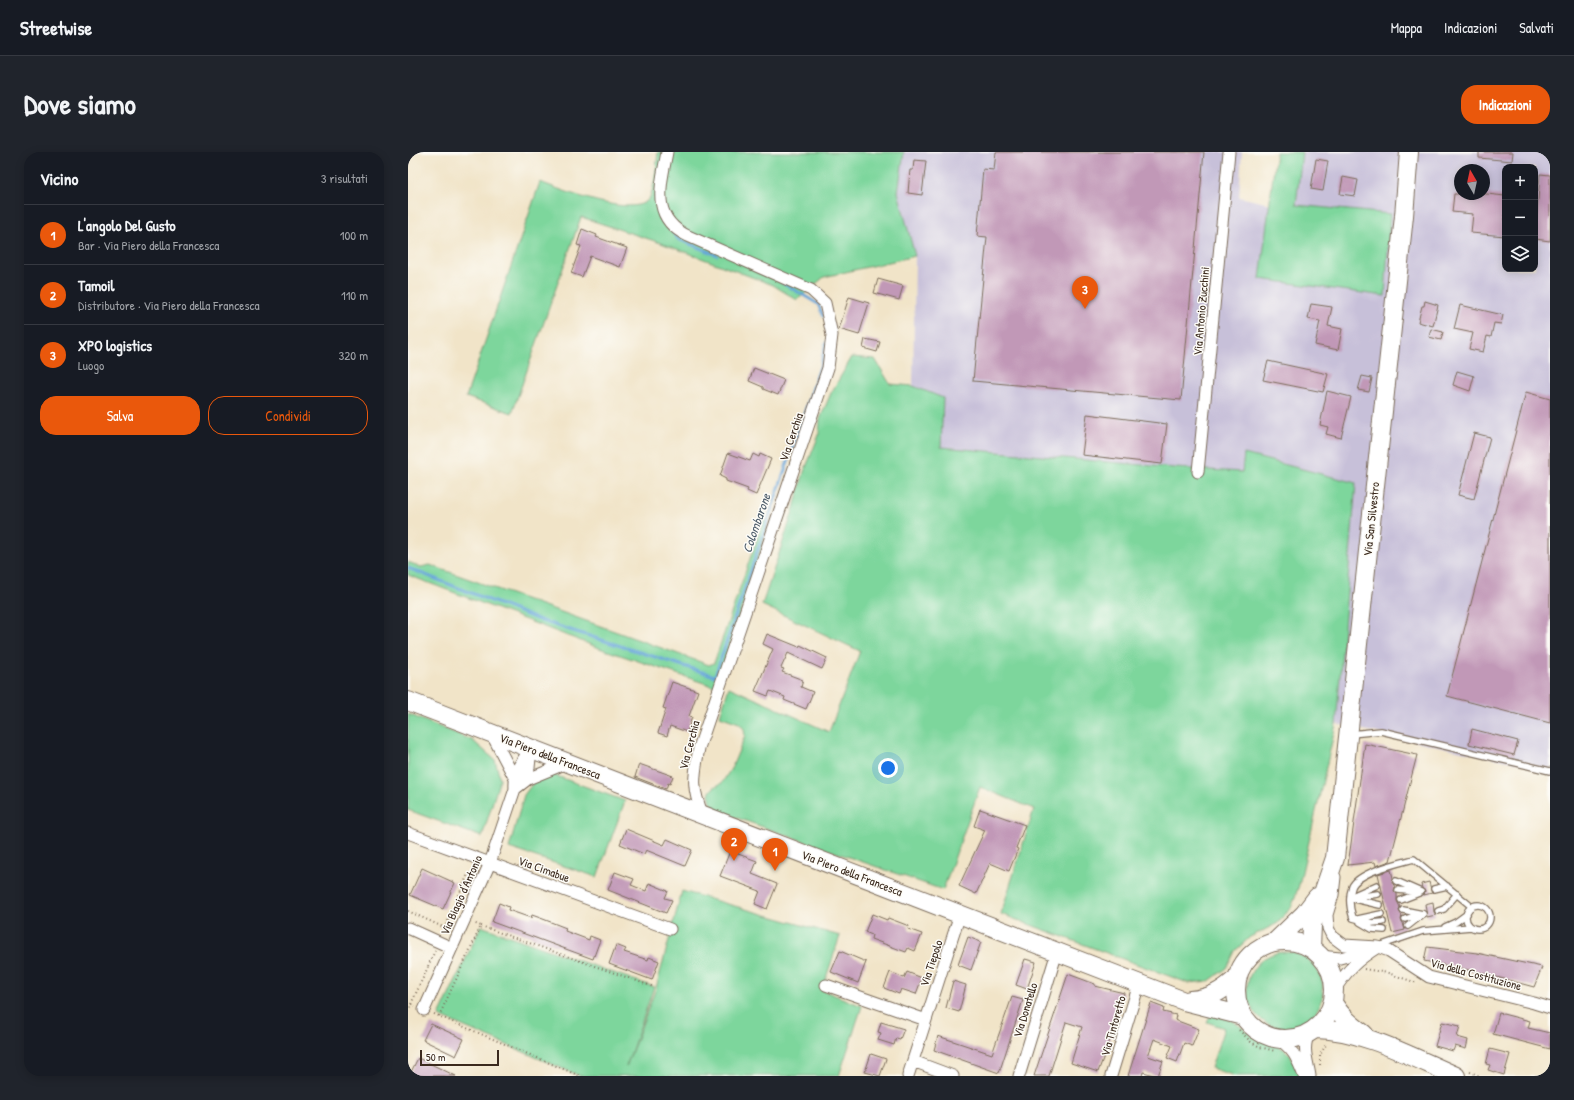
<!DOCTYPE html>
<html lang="it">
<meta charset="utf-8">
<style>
:root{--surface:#171b24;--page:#20242c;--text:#f1f3f6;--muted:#9ea1a6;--line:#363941;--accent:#ea580c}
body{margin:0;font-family:"Patrick Hand",sans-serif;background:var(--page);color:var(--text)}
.controls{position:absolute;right:12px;top:12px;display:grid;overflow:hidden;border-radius:8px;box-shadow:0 2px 10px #0003}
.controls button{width:36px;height:36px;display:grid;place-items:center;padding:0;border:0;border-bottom:1px solid var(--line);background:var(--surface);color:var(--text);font:20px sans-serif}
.compass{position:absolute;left:1046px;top:12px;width:36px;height:36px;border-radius:50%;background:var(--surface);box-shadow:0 2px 10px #0003;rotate:351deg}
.scale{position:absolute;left:12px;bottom:10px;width:79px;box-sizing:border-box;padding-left:4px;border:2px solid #3b2a1e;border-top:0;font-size:11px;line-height:14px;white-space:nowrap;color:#3b2a1e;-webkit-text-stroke:3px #fdfcf7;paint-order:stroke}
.you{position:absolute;left:480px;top:616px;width:14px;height:14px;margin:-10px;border:3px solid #fff;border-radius:50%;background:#1a73e8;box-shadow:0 0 0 6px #1a73e833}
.badge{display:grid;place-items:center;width:26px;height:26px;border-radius:50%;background:var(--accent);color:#fff;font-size:13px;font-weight:700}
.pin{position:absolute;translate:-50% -33px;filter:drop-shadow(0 1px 2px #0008)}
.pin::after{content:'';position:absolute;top:21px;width:14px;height:12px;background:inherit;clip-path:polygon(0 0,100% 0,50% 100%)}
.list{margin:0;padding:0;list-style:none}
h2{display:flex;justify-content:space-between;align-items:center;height:52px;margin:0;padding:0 16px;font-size:17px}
h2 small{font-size:13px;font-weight:400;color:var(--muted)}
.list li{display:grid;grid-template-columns:26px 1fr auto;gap:12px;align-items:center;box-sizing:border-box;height:60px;padding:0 16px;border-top:1px solid var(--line)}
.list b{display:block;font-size:15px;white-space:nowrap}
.list p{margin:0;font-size:13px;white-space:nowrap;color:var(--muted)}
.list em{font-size:13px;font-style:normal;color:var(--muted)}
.actions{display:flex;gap:8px;padding:12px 16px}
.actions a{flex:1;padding:9px 0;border:1px solid var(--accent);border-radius:16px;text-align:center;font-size:14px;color:var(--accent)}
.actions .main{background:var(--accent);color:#fff}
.icon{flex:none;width:22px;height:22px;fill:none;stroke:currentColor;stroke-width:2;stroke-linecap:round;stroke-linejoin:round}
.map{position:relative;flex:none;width:1142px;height:924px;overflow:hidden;border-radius:16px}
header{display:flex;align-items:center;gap:24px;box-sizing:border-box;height:56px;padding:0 20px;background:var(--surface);border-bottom:1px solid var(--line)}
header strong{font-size:19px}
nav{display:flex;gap:22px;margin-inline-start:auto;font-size:14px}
.intro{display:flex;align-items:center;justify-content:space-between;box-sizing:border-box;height:96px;padding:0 24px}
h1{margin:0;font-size:28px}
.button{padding:10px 18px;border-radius:16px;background:var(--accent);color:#fff;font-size:14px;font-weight:700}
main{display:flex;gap:24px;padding:0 24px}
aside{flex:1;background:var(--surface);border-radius:16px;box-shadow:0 2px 10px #0003}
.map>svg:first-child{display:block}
</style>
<header>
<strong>Streetwise</strong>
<nav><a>Mappa</a><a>Indicazioni</a><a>Salvati</a></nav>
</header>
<div class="intro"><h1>Dove siamo</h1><a class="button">Indicazioni</a></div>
<main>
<aside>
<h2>Vicino<small>3 risultati</small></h2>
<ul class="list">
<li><span class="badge">1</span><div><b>L'angolo Del Gusto</b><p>Bar · Via Piero della Francesca</p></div><em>100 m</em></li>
<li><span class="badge">2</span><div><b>Tamoil</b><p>Distributore · Via Piero della Francesca</p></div><em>110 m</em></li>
<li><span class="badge">3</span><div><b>XPO logistics</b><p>Luogo</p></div><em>320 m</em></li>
</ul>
<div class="actions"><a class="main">Salva</a><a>Condividi</a></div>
</aside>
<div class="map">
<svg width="1142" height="924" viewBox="0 0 1142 924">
<rect width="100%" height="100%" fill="#fdfcf7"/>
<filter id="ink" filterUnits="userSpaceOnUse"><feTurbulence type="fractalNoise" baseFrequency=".025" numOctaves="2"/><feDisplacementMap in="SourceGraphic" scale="8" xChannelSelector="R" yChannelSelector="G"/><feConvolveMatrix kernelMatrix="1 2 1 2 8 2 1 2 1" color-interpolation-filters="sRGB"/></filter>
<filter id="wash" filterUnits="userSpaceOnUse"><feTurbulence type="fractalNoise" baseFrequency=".012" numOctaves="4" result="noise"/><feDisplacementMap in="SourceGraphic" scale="16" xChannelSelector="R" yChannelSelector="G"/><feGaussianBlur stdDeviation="0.9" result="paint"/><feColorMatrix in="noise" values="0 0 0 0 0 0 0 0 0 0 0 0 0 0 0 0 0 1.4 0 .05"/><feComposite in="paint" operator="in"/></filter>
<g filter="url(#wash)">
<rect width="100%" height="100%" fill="#f1e4c8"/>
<!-- industrial -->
<path fill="#c7c0d9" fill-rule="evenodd" d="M 496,0 L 834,0 L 831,45 L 862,52 L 853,127 L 888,53 L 894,0 L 1142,0 L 1142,618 L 928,572 L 948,331 L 837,302 L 834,320 L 767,316 L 533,295 L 535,247 L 505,234 L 507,104 L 490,40 ZM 1097,15 L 1127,15 L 1127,117 L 1097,117 ZM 1052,18 L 1076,18 L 1076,42 L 1052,42 Z"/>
<!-- green -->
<path fill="#7dd69c" stroke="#5c805d" d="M 250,0 L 496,0 L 490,40 L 507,104 L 416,125 L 389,148 L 365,133 L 253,91 L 173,65 L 104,261 L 58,245 L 132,30 C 153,38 223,66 240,48 C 246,42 249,9 250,0 Z
M 868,0 L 894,0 L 888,53 L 982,62 L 977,144 L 852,127 Z
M 444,205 L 467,207 L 482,232 L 505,234 L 535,246 L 533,295 L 767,316 L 834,320 L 836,302 L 948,331 L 928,572 L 891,733 L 884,754 L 870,771 L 842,785 L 827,799 L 819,816 L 801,829 L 780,831 L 593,762 L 626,657 L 572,635 L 535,738 L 312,660 L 303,651 L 301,641 L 306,635 L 314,631 L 324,615 L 337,584 L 336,577 L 331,571 L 312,564 L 321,535 L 421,580 L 452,499 L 354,453 L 386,356 L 396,320 L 411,283 L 412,267 L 423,241 Z
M 356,366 L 360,376 L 308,535 L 194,497 L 0,423 L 0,410 L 13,415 L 22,413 L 301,513 L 306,511 Z
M 0,562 L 64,588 L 87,608 L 92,627 L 74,685 L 0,658 Z
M 143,622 L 217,649 L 189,725 L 101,696 L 116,643 L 125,631 Z
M 274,739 L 432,784 L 414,838 L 454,854 L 431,924 L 172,924 L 31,864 L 73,774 L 246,835 L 218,915 L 248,836 Z
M839 838a38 38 0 1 1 76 0a38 38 0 1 1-76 0Z
M 803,862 L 825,869 L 849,887 L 876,897 L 882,903 L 893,924 L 827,924 L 803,916 L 816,876 L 799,870 Z"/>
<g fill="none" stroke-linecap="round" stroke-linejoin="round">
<!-- stream -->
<path stroke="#66a5d9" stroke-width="3" d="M 265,80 L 270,87 L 309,103
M 375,131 L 410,152 L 415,164
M 0,416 L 134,469 L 307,524 L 413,212 L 418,191"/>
</g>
<g id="blocks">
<!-- building -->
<path fill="#c198b7" d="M 588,0 L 796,0 L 773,248 L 565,229 L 579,85 L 569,84 L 575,17 L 586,18 Z
M 1071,0 L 1105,0 L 1104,9 L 1071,6 Z
M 908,7 L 920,9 L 915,39 L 903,37 Z
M 506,8 L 518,9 L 514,43 L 500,41 L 502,18 L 505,18 Z
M 1132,22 L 1142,23 L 1142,89 L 1127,87 Z
M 935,25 L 950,28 L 947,44 L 932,42 Z
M 1046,42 L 1079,42 L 1097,44 L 1097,84 L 1063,81 L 1065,62 L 1044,60 Z
M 174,77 L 189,83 L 188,85 L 219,96 L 212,115 L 182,104 L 174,125 L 163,121 L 173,94 L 169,93 Z
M 470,127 L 495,134 L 491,148 L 466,141 Z
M 441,145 L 461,151 L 451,183 L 431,177 Z
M 1017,149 L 1030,153 L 1025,174 L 1010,170 L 1014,154 L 1016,154 Z
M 903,152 L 924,155 L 920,174 L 934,177 L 930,198 L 907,193 L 912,169 L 900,167 Z
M 1052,153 L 1095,163 L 1093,172 L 1086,171 L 1083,185 L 1079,184 L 1075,200 L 1061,197 L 1065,181 L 1046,177 Z
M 1023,177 L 1035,180 L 1033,188 L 1021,185 Z
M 457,187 L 472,190 L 469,200 L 455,196 Z
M 860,209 L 920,222 L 915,240 L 855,228 Z
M 346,216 L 376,228 L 370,243 L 355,237 L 355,235 L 341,229 Z
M 1049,219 L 1066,224 L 1062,239 L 1045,233 Z
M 954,224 L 964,226 L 961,240 L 950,238 Z
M 919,239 L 943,245 L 933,286 L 918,282 L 920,275 L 912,273 Z
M 1118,240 L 1142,247 L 1142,571 L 1039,544 Z
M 679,262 L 759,272 L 754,312 L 674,303 Z
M 1066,281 L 1082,285 L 1066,347 L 1050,343 Z
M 320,301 L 342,309 L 345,302 L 351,305 L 352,302 L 363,307 L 348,343 L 339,339 L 340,337 L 318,329 L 318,327 L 312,324 Z
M 359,482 L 391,495 L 392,493 L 419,506 L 414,517 L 380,501 L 373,516 L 376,517 L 374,520 L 395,528 L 393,535 L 405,540 L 398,557 L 376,548 L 377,545 L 362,539 L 360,544 L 347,539 L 365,497 L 355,492 Z
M 264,530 L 290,539 L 281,564 L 284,565 L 279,580 L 262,574 L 259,584 L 250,581 L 258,557 L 255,556 Z
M 1064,577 L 1110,589 L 1106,603 L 1061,592 Z
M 957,592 L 1009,603 L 982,709 L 968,714 L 967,710 L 940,713 Z
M 231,612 L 265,624 L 262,632 L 260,631 L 258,637 L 227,625 Z
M 572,657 L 617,673 L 608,696 L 610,697 L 601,719 L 582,711 L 568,742 L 551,734 L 577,678 L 566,674 Z
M 218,677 L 256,693 L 259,687 L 284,698 L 277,714 L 238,698 L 236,702 L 212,692 Z
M 322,699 L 349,709 L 344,722 L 369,732 L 359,757 L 347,752 L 352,739 L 312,724 Z
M 14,716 L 47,731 L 35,757 L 2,743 Z
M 983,718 L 985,726 L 984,730 L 987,735 L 986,739 L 989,742 L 989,749 L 992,755 L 991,759 L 994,764 L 993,768 L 995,771 L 997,778 L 984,781 L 970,722 Z
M 207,720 L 226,727 L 223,733 L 238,739 L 241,731 L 260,739 L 257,746 L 264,748 L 258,761 L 200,738 Z
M 1021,730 L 1024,741 L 1016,743 L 1017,739 L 1014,736 L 1013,732 Z
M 1025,750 L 1026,760 L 1028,763 L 1019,765 L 1017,752 Z
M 91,751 L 101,755 L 100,758 L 123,766 L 124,763 L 135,767 L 158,776 L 157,779 L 181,788 L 182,784 L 192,788 L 185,807 L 84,770 Z
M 464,762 L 479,768 L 480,766 L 501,774 L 500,777 L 514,782 L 507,799 L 500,796 L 498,800 L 463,787 L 464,783 L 457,780 Z
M 560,785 L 573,790 L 563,818 L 550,813 Z
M 208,793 L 218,797 L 216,800 L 240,808 L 241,805 L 251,809 L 244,828 L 201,812 Z
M 1019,795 L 1069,801 L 1134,815 L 1126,835 L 1066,819 L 1016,809 Z
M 432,799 L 458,810 L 450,831 L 423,820 Z
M 617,807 L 628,810 L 619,837 L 608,833 Z
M 482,820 L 496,826 L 499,820 L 514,826 L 508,842 L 493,837 L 491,842 L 476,836 Z
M 660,822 L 687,832 L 687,834 L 716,841 L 711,860 L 709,859 L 702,888 L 690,920 L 663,911 L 674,875 L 658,870 L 641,924 L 626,924 Z
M 545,829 L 558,833 L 551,860 L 538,856 Z
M 604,845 L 615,848 L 591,921 L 526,898 L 530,884 L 584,902 Z
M 743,851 L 756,856 L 755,860 L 768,863 L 767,868 L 791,877 L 784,894 L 776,891 L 769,910 L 759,906 L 764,894 L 746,887 L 740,904 L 755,909 L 750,924 L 735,920 L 734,924 L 720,924 Z
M 1091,861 L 1122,869 L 1120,876 L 1142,881 L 1142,897 L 1085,882 Z
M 473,870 L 496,877 L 492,887 L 488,886 L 486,893 L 470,888 L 473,881 L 470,880 Z
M 1034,870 L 1052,874 L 1049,885 L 1060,888 L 1058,897 L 1047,894 L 1045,899 L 1027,894 Z
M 23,872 L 56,887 L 48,904 L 15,888 Z
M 1082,897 L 1102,902 L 1096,923 L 1080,918 L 1082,913 L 1078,912 Z
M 463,902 L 478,907 L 472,924 L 457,920 Z
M 10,906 L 48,924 L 1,924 Z"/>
</g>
</g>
<g filter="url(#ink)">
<use href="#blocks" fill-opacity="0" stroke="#7b6b5a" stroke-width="1"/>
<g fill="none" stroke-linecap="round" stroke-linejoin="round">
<defs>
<path id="lane" d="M 943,582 L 973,579 L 1142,619
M 988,729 L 1013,740
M 1026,737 L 1039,734
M 990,738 L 1008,740
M 942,745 L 969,733
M 948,745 L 970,742
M 942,746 L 972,753
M 993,748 L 1011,741
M1058 765a12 12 0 1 1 24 0a12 12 0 1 1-24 0Z
M 995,758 L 1015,762
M 1030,759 L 1036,757 L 1049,742
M 950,767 L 973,762
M 997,767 L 1013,762
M 952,770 L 964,777 L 976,778
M 975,770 L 964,771 L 945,766 C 942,757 940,746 944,735 C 950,720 991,711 1006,707 L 1064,755
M 1000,774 L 1015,762
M 1037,775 L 1048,770 L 1059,762
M 971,794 L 1015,779 L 1063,775"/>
<path id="street" d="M 259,0 C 253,33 242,66 280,84 L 403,138 L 417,151 L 424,183 L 420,216 L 291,596 C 286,624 283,636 295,663
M 790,320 L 821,0
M 83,581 L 106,625
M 117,629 L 121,616 L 123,596
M 107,637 L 120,627 L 159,611
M 0,681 L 262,777
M 927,725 L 925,743 L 919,763 L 920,776 L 924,784 L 936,793 L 970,795 L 981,799 L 1021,825 L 1126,851 L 1142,856
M 0,776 L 44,796
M 912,804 L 932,806 L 958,799
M 418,833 L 518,868
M 926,839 C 939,818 949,808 970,795
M 16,858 L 82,711 L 107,637 C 106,617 112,612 123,596
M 902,881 C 893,894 900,910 902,924
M 868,886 C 885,896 889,906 896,924
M 505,909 L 545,924
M 500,924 L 552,762
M 611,924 L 649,800
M 703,924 L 731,832"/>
<path id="primary" d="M 0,549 L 776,849 L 835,864
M828 838a49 49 0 1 1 98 0a49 49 0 1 1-98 0Z
M 868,789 L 896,762 L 909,745
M 903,796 L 904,773 L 927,706 L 996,64 L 1001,0
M 782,848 C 802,847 814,839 829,826
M 925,851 C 934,865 942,872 956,882
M 907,877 C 953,877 1006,906 1048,924"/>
</defs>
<!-- lane casing -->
<use href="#lane" stroke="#7b6b5a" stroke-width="8"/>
<!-- street casing -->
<use href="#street" stroke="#7b6b5a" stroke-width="13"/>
<!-- primary casing -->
<use href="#primary" stroke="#7b6b5a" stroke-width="20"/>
<!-- path -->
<path stroke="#7b6b5a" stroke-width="2" stroke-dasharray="1 3" stroke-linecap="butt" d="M 0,759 L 37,776
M 73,774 L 246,835
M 35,780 L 60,722 L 66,724
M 20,814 L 27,799
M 956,817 L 980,821 L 1009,831
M 3,852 L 20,815
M 0,859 L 3,852 L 7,854
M 26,862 L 172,924
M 31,864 L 73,774 L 65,771
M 831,878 L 843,890 L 852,895 L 867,899
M 912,913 L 912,903 L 919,891
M 1062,920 L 1072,924"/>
<!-- lane -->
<use href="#lane" stroke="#fff" stroke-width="5.5"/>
<!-- street -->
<use href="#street" stroke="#fff" stroke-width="11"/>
<!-- primary -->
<use href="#primary" stroke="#fff" stroke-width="18"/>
</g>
</g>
<g text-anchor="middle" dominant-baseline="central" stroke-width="3" stroke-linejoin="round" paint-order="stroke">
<!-- street labels -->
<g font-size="12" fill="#3b2a1e" stroke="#fdfcf7">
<text transform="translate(793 159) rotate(-85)">Via Antonio Zucchini</text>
<text transform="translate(383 285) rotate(-71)">Via Cerchia</text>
<text transform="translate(963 367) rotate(-84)">Via San Silvestro</text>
<text transform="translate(281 593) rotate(-75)">Via Cerchia</text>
<text transform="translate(142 604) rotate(21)">Via Piero della Francesca</text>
<text transform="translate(136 717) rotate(20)">Via Cimabue</text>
<text transform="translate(444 721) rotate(21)">Via Piero della Francesca</text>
<text transform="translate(53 743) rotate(-66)">Via Biagio d'Antonio</text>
<text transform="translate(523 811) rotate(-72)">Via Tiepolo</text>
<text transform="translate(1068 822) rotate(15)">Via della Costituzione</text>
<text transform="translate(617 858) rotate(-73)">Via Donatello</text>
<text transform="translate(705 874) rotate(-74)">Via Tintoretto</text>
</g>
<!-- water labels -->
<g font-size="13" font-style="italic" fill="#4c5b69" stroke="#fdfcf7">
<text transform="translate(348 371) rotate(-71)">Colombarone</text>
</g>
</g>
</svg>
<div class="controls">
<button>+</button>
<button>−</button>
<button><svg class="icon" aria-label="layers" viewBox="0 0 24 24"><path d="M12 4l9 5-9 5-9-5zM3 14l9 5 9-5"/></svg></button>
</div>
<svg class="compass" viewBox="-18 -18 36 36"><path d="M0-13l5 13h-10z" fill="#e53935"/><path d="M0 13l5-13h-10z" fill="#9ea1a6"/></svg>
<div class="scale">50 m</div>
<div class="you"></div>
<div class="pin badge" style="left:367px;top:719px">1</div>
<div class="pin badge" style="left:326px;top:709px">2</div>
<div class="pin badge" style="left:677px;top:157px">3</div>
</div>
</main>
